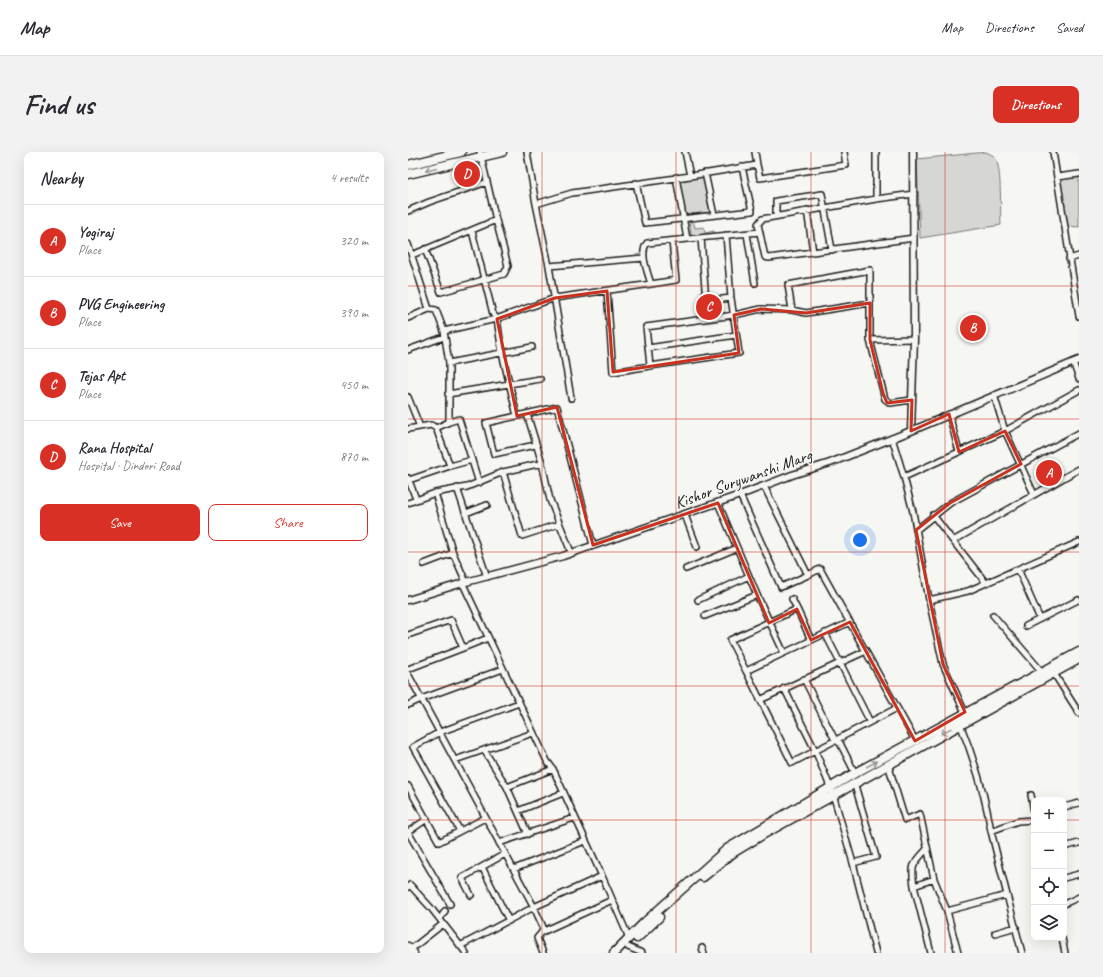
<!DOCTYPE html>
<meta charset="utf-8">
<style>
:root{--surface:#fff;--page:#f2f2f3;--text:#2b2b33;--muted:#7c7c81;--line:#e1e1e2;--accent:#d93025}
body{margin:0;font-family:Caveat,sans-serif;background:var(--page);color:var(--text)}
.controls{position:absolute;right:12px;bottom:12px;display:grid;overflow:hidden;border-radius:8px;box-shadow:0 4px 16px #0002}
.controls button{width:36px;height:36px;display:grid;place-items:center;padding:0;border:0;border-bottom:1px solid var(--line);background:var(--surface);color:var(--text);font:20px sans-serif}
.you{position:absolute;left:452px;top:388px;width:14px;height:14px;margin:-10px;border:3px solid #fff;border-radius:50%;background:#1a73e8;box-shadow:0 0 0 6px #1a73e833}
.badge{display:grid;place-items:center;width:26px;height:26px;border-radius:50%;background:var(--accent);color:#fff;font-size:13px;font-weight:700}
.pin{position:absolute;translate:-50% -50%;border:2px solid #fff;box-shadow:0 1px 4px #0006}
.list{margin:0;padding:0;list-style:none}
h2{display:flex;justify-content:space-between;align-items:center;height:52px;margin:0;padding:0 16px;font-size:17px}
h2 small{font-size:13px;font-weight:400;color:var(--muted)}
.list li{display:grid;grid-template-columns:26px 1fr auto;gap:12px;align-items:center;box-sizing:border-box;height:72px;padding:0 16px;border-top:1px solid var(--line)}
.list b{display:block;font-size:15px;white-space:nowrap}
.list p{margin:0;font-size:13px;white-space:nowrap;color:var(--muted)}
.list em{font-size:13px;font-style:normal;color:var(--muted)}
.actions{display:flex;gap:8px;padding:12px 16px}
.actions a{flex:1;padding:9px 0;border:1px solid var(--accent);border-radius:8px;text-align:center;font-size:14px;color:var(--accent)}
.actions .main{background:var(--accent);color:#fff}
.icon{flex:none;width:22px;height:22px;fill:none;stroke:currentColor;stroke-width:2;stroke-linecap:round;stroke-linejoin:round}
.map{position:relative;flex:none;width:671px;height:801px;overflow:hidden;border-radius:8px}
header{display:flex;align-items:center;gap:24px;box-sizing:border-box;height:56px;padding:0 20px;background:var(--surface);border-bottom:1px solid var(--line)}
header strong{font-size:19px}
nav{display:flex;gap:22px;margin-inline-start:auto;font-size:14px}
.intro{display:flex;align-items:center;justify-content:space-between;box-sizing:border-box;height:96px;padding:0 24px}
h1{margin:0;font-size:28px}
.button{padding:10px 18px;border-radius:8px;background:var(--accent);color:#fff;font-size:14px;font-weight:700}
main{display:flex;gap:24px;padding:0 24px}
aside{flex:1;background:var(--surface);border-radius:8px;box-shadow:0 4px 16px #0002}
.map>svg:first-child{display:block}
</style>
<header>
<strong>Map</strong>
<nav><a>Map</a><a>Directions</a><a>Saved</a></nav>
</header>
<div class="intro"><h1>Find us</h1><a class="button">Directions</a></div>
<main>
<aside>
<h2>Nearby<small>4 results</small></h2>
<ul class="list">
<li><span class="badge">A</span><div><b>Yogiraj</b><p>Place</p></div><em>320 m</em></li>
<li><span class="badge">B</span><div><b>PVG Engineering</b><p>Place</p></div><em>390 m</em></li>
<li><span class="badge">C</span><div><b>Tejas Apt</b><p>Place</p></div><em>450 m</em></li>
<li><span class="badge">D</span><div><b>Rana Hospital</b><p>Hospital · Dindori Road</p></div><em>870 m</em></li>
</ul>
<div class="actions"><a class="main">Save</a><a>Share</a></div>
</aside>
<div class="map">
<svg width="671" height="801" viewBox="0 0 671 801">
<rect width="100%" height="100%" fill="#f6f6f2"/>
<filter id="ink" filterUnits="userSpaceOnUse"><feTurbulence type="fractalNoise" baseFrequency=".025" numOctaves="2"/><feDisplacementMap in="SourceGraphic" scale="8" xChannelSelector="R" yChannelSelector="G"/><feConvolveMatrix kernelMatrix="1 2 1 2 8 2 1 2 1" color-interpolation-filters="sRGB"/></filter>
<g filter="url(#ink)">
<!-- green -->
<path fill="#d6d6d2" stroke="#797977" d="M 578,0 C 582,2 586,3 588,7 C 594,21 592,57 593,73 L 512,86 L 509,7 Z
M 671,23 L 671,75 L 660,74 L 651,26 Z
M 295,24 L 302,60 L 277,63 L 272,29 Z
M 281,67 L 285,67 L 287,76 L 296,75 L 297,81 L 306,79 L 307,82 L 280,86 L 280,83 L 283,81 Z"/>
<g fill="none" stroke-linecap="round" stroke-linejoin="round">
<defs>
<path id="minor" d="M 119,0 L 128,52 L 141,114 L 163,246
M 277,0 L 282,24
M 468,0 L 468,47 L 354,67 L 350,72 L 357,105 L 361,106 L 506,86
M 645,0 L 671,164
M 48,11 L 55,38
M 349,13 L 352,26 L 438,13 L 436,0
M 297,21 L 306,63
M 268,25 L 279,87
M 649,25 L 671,22
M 228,31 L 237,71 L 344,59 L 334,15
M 468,47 L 506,42
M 128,52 L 164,41 L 282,24 L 349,13 L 347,0
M 399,58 L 405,100
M 0,59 L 21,50 L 79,30
M 368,63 L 368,49 L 414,42 L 424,98
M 64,79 L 85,162 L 89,167 L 94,201 L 109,264 L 149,255 L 185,393
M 339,82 L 347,131
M 293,86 L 298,149 L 323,146
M 0,92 L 21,157 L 0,166
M 17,97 L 33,140 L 96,122 L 100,114 L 88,68
M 4,103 L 88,68 L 72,0
M 661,107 L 671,104
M 141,114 L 236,106
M 243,132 L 268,128 L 264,89
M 199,139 L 205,220 L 242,214 L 238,175 L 326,163 L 353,157 L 384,158 L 398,161 L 462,151 L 462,118 L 380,133 L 384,158
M 462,151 L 462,188 L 506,187
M 21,157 L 28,158 L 36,179
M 462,188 L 477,247 L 482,251 L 504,248
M 240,196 L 328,183
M 0,198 L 36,185
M 665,210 L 671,227
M 41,211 L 124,195
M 242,214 L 331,201 L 323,146 L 318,83
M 40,242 L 132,227
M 586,243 L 597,279 L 626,342
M 0,245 L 12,275
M 119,262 L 134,311 L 142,348 L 163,400
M 541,262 L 551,300
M 109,264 L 78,271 L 86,302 L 127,293
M 41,270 L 51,267 L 71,331
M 28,276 L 42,314 L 64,308
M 0,277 L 23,273 L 28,276 L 41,270 L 41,211 L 36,179 L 88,167 L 147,146 L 243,132 C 240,121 231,101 239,91 L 352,80
M 484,286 L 496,325 L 597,279 L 671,238
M 134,311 L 95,320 L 114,384 L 151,372
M 496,325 L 505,360 L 521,448
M 0,326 L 8,347
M 1,328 L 42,314
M 49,336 L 79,425
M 27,341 L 45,401 L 58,430
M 332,343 L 373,435 L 400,423 L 356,334
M 0,351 L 27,341 L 59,335 L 95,320
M 310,351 L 349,443 L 376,501 L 338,519 L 384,611 L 489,556
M 58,361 L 79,353
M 277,363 L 289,395
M 525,363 L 545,389 L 671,317
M 508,378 L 542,351 L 671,281
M 545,389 L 578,431
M 16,412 L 45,401
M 278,417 L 329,396
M 610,417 L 632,467 L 618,474
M 400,423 L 412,417 L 508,590
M 55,432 L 139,609 L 145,617 L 194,724
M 290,448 L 341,424
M 389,457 L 403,488
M 585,463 L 635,521
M 297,464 L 349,443
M 632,467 L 670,448
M 417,481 L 462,570
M 0,483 L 43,468 L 55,496 L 0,517
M 55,496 L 80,486
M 376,501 L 442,470
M 338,519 L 322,488 L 389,457 L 384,447
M 645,520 L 671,561
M 0,522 L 126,755 L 135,775 L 134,780 L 129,786 L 135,801
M 396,527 L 427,588 L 432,591 L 447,621
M 376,536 L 407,598 L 425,642 L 445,711
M 352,548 L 458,499
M 0,553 L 13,547 L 95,517
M 558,563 L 535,512 L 521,448 L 560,439 L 671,390
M 552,572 C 566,606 577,643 583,679 L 610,669 L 626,668
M 76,598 L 99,635 L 120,682
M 47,608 L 125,581
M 480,612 L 497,668 L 512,662 L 526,727
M 446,630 L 468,705 L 445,711 L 468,801
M 0,634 L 31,690 L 77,666
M 99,635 L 145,617
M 623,643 L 626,660
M 656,655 L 671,651
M 110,659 L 155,641
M 19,667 L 0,680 L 42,752
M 52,679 L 5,595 L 32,580 L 111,551
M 91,691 L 166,666
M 656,695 L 671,691
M 74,715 L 101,769
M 106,717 L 177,689
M 656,726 L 671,722
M 506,734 C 503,714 504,713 518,698
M 0,735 L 2,733 L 23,756 L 58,801
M 63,743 L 54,726 L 97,702
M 599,743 L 614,801
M 656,752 L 671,745
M 539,759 L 599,743 L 583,679
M 32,767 L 37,759
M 134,780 L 204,748
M 587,781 L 608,775
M 654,786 L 657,801
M 52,794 L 126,755 L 194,724 L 221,786
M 220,795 L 234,801
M 294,796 L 296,801
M 2,798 L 35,772
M 523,801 L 506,734 L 526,727 L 539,759 L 550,801"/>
<path id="tertiary" d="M 503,279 L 506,187 L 505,0
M 0,448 L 58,430 L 155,404 L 332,343 L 384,323 L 422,311 L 503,279 L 671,208"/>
<path id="primary" d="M 0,13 L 53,0
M 0,22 L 94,0
M 0,795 L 5,801"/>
<path id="trunk" d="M 295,725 L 326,700 L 354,683 L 671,507
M 229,786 L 251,765
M 206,801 L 237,770 L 319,697 L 447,621 L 671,500"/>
</defs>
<!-- minor casing -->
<use href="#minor" stroke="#1c1c1c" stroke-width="8"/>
<!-- tertiary casing -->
<use href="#tertiary" stroke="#1c1c1c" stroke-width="9"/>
<!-- primary casing -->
<use href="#primary" stroke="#1c1c1c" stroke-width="11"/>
<!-- trunk casing -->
<use href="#trunk" stroke="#1c1c1c" stroke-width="11"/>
<!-- minor -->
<use href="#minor" stroke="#f6f6f2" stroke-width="5"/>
<!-- tertiary -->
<use href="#tertiary" stroke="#f6f6f2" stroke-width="6"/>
<!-- primary -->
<use href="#primary" stroke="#f6f6f2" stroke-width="8"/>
<!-- trunk -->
<use href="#trunk" stroke="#f6f6f2" stroke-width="8"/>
</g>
<!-- one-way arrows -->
<defs><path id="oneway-shaft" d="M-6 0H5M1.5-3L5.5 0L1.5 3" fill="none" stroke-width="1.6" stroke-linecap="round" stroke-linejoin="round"/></defs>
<g stroke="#949492">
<use href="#oneway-shaft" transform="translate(23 17) rotate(166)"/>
<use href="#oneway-shaft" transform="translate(538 579) rotate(151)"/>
<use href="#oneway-shaft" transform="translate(464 612) rotate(-28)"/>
</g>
</g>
<!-- marked area -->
<path fill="none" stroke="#c8321e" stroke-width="3" stroke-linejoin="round" d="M 199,139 L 205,220 L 331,201 L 326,163 L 353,157 L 398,161 L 462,151 L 462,188 L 475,241 L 479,251 L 504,248 L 503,279 L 541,262 L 551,300 L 597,279 L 613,312 L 542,351 L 508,378 L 535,512 L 557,560 L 507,589 L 442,470 L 403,488 L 389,457 L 361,471 L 310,351 L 185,393 L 149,255 L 109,264 L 89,167 L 147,146 Z"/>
<!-- grid -->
<path fill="none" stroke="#c8321e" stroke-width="1" stroke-opacity="0.55" d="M 134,0 L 134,801M 268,0 L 268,801M 403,0 L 403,801M 537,0 L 537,801M 0,134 L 671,134M 0,267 L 671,267M 0,400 L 671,400M 0,534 L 671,534M 0,668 L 626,668M 656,668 L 671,668"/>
<g text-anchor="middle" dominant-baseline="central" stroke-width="3" stroke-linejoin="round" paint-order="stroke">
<!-- street labels -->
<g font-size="17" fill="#1c1c1c" stroke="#f6f6f2">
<text transform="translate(335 327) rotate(-20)">Kishor Surywanshi Marg</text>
</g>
</g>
</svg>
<div class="controls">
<button>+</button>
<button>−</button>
<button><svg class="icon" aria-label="locate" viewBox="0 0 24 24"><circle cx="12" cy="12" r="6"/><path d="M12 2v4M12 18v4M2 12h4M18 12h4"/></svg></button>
<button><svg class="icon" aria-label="layers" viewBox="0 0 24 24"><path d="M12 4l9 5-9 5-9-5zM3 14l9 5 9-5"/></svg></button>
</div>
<div class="you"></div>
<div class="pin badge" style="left:641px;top:321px">A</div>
<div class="pin badge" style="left:565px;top:176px">B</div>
<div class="pin badge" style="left:301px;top:155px">C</div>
<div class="pin badge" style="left:59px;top:22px">D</div>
</div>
</main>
